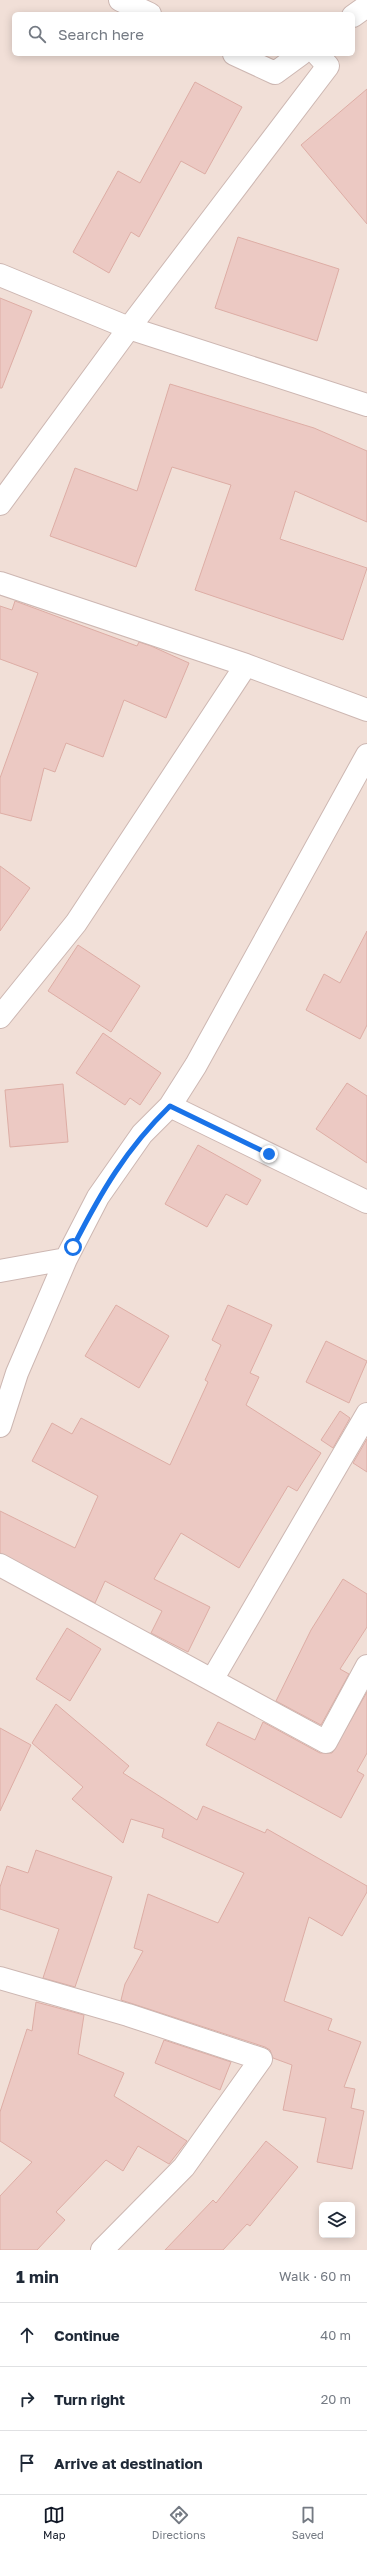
<!DOCTYPE html>
<meta charset="utf-8">
<style>
:root{--surface:#fff;--page:#f2f2f3;--text:#1f2937;--muted:#747a83;--line:#e0e1e3;--accent:#111827}
body{margin:0;font-family:"Golos Text",sans-serif;background:var(--page);color:var(--text)}
.controls{position:absolute;right:12px;bottom:12px;display:grid;overflow:hidden;border-radius:6px;box-shadow:0 2px 10px #0003}
.controls button{width:36px;height:36px;display:grid;place-items:center;padding:0;border:0;border-bottom:1px solid var(--line);background:var(--surface);color:var(--text);font:20px sans-serif}
.stop{position:absolute;width:12px;height:12px;margin:-9px;border:3px solid #1a73e8;border-radius:50%;background:#fff}
.stop.end{background:#1a73e8;border-color:#fff;box-shadow:0 1px 4px #0008}
.list{margin:0;padding:0;list-style:none}
h2{display:flex;justify-content:space-between;align-items:center;height:52px;margin:0;padding:0 16px;font-size:17px}
h2 small{font-size:13px;font-weight:400;color:var(--muted)}
.list li{display:grid;grid-template-columns:26px 1fr auto;gap:12px;align-items:center;box-sizing:border-box;height:64px;padding:0 16px;border-top:1px solid var(--line)}
.list b{display:block;font-size:15px;white-space:nowrap}
.list em{font-size:13px;font-style:normal;color:var(--muted)}
.icon{flex:none;width:22px;height:22px;fill:none;stroke:currentColor;stroke-width:2;stroke-linecap:round;stroke-linejoin:round}
.map{position:relative;flex:none;width:367px;height:2250px;overflow:hidden}
.search{position:absolute;background:var(--surface);box-shadow:0 2px 10px #0003;left:12px;right:12px;top:12px;height:44px;display:flex;align-items:center;gap:10px;box-sizing:border-box;padding:0 14px;border-radius:6px;color:var(--muted);font-size:15px}
.sheet{height:244px;background:var(--surface)}
nav{display:flex;justify-content:space-around;align-items:center;box-sizing:border-box;height:56px;border-top:1px solid var(--line);background:var(--surface);font-size:11px;color:var(--muted)}
nav a{display:grid;justify-items:center;gap:2px}
nav .on{color:var(--accent)}
.map>svg:first-child{display:block}
</style>
<div class="map">
<svg width="367" height="2250" viewBox="0 0 367 2250">
<rect width="100%" height="100%" fill="#faefe8"/>
<!-- residential -->
<path fill="#f1dfd7" fill-rule="evenodd" d="M 0,0 L 367,0 L 367,2250 L 0,2250 ZM 14,14 L 353,14 L 353,54 L 14,54 ZM 322,2205 L 352,2205 L 352,2235 L 322,2235 Z"/>
<!-- building -->
<path fill="#ecc9c3" stroke="#ddada5" d="M 195,82 L 242,107 L 205,174 L 181,161 L 139,237 L 131,232 L 109,273 L 73,252 L 118,171 L 140,183 Z
M 367,89 L 367,224 L 301,145 Z
M 238,237 L 339,269 L 317,341 L 215,308 Z
M 0,298 L 32,311 L 2,388 L 0,388 Z
M 170,384 L 314,428 L 367,451 L 367,522 L 295,491 L 280,539 L 367,568 L 343,640 L 195,590 L 231,485 L 172,467 L 136,567 L 50,536 L 75,468 L 137,491 Z
M 15,601 L 137,646 L 139,642 L 151,646 L 189,663 L 166,718 L 124,700 L 103,757 L 66,743 L 55,772 L 44,768 L 31,821 L 0,813 L 0,778 L 38,673 L 0,659 L 0,606 L 12,610 Z
M 0,866 L 30,888 L 0,931 Z
M 367,931 L 367,1025 L 360,1039 L 306,1010 L 324,974 L 340,983 Z
M 78,945 L 140,986 L 111,1032 L 48,991 Z
M 103,1033 L 161,1073 L 140,1105 L 130,1098 L 125,1105 L 76,1073 Z
M 347,1083 L 367,1096 L 367,1163 L 316,1129 Z
M 63,1084 L 68,1142 L 10,1147 L 5,1090 Z
M 198,1145 L 261,1180 L 247,1205 L 226,1194 L 207,1227 L 165,1204 Z
M 116,1305 L 169,1336 L 139,1388 L 85,1356 Z
M 228,1305 L 272,1325 L 250,1373 L 259,1377 L 246,1405 L 321,1453 L 297,1491 L 288,1486 L 239,1568 L 181,1533 L 154,1579 L 210,1607 L 188,1652 L 151,1633 L 162,1611 L 105,1581 L 95,1603 L 0,1553 L 0,1511 L 75,1548 L 98,1496 L 32,1461 L 52,1423 L 72,1434 L 81,1418 L 170,1465 L 208,1382 L 205,1380 L 221,1345 L 212,1340 Z
M 326,1341 L 367,1361 L 349,1403 L 306,1382 Z
M 340,1411 L 350,1418 L 333,1448 L 321,1440 Z
M 367,1439 L 367,1472 L 353,1463 Z
M 343,1579 L 367,1594 L 367,1627 L 340,1669 L 349,1674 L 321,1725 L 276,1701 L 311,1630 Z
M 67,1628 L 101,1649 L 70,1701 L 36,1679 Z
M 367,1692 L 367,1753 L 357,1771 L 364,1775 L 341,1818 L 206,1745 L 218,1722 L 255,1740 L 263,1722 L 320,1753 L 332,1753 Z
M 56,1704 L 129,1766 L 123,1773 L 197,1820 L 203,1806 L 265,1833 L 267,1829 L 367,1886 L 367,1892 L 342,1936 L 309,1917 L 284,2001 L 332,2019 L 328,2030 L 361,2042 L 344,2087 L 355,2089 L 351,2108 L 364,2111 L 352,2169 L 317,2162 L 326,2118 L 283,2110 L 292,2065 L 273,2058 L 270,2050 L 265,2047 L 121,2000 L 125,1984 L 143,1951 L 134,1948 L 148,1894 L 218,1923 L 244,1873 L 162,1837 L 164,1829 L 131,1819 L 123,1843 L 72,1799 L 83,1787 L 32,1743 Z
M 0,1728 L 31,1745 L 0,1811 Z
M 36,1850 L 112,1877 L 75,1987 L 43,1978 L 59,1929 L 0,1909 L 0,1887 L 7,1866 L 28,1873 Z
M 36,2002 L 84,2015 L 78,2054 L 124,2073 L 114,2096 L 187,2141 L 169,2164 L 138,2146 L 123,2171 L 106,2160 L 56,2212 L 65,2220 L 37,2250 L 0,2250 L 0,2196 L 32,2162 L 0,2141 L 0,2112 L 27,2029 L 32,2031 Z
M 164,2040 L 231,2062 L 220,2090 L 155,2063 Z
M 266,2141 L 298,2167 L 250,2226 L 247,2224 L 223,2250 L 165,2250 L 213,2200 L 216,2203 Z"/>
<g fill="none" stroke-linecap="round" stroke-linejoin="round">
<defs>
<path id="minor" d="M 120,0 L 150,14
M 353,16 L 367,6
M 234,54 L 275,73 L 301,54
M 0,275 L 129,328 L 328,66 L 317,54
M 0,504 L 129,328 L 367,405
M 0,583 L 246,665 L 367,710
M 0,1017 L 76,923 L 246,665
M 170,1106 L 367,1202
M 0,1271 L 66,1259
M 0,1426 L 17,1373 L 66,1259 L 98,1197 L 142,1134 L 170,1106 L 196,1065 L 367,755
M 0,1565 L 326,1742 L 367,1666
M 212,1680 L 367,1414
M 0,1978 L 128,2015 L 261,2059 L 184,2167 L 102,2250"/>
</defs>
<!-- minor casing -->
<use href="#minor" stroke="#cdb7b2" stroke-width="24"/>
<!-- minor -->
<use href="#minor" stroke="#fff" stroke-width="22"/>
</g>
<g fill="none" stroke-linecap="round" stroke-linejoin="round">
<!-- route -->
<path stroke="#1a73e8" stroke-width="5" d="M 73,1247 C 101,1192 126,1149 170,1106 L 269,1154"/>
</g>
</svg>
<div class="controls">
<button><svg class="icon" aria-label="layers" viewBox="0 0 24 24"><path d="M12 4l9 5-9 5-9-5zM3 14l9 5 9-5"/></svg></button>
</div>
<div class="stop" style="left:73px;top:1247px"></div>
<div class="stop end" style="left:269px;top:1154px"></div>
<div class="search"><svg class="icon" aria-label="search" viewBox="0 0 24 24"><circle cx="10" cy="10" r="6"/><path d="M15 15l6 6"/></svg>Search here</div>
</div>
<section class="sheet">
<h2>1 min<small>Walk · 60 m</small></h2>
<ul class="list">
<li><svg class="icon" aria-label="ahead" viewBox="0 0 24 24"><path d="M12 20V5M6 11l6-6 6 6"/></svg><div><b>Continue</b></div><em>40 m</em></li>
<li><svg class="icon" aria-label="right" viewBox="0 0 24 24"><path d="M7 20v-9h11M14 6l5 5-5 5"/></svg><div><b>Turn right</b></div><em>20 m</em></li>
<li><svg class="icon" aria-label="arrive" viewBox="0 0 24 24"><path d="M6 21V4h12l-3 4 3 4H6"/></svg><div><b>Arrive at destination</b></div></li>
</ul>
</section>
<nav>
<a class="on"><svg class="icon" aria-label="map" viewBox="0 0 24 24"><path d="M3 6l6-2 6 2 6-2v14l-6 2-6-2-6 2zM9 4v14M15 6v14"/></svg>Map</a>
<a><svg class="icon" aria-label="directions" viewBox="0 0 24 24"><path d="M12 3l9 9-9 9-9-9zM9 14v-3h6M13 9l2 2-2 2"/></svg>Directions</a>
<a><svg class="icon" aria-label="saved" viewBox="0 0 24 24"><path d="M7 4h10v16l-5-4-5 4z"/></svg>Saved</a>
</nav>
